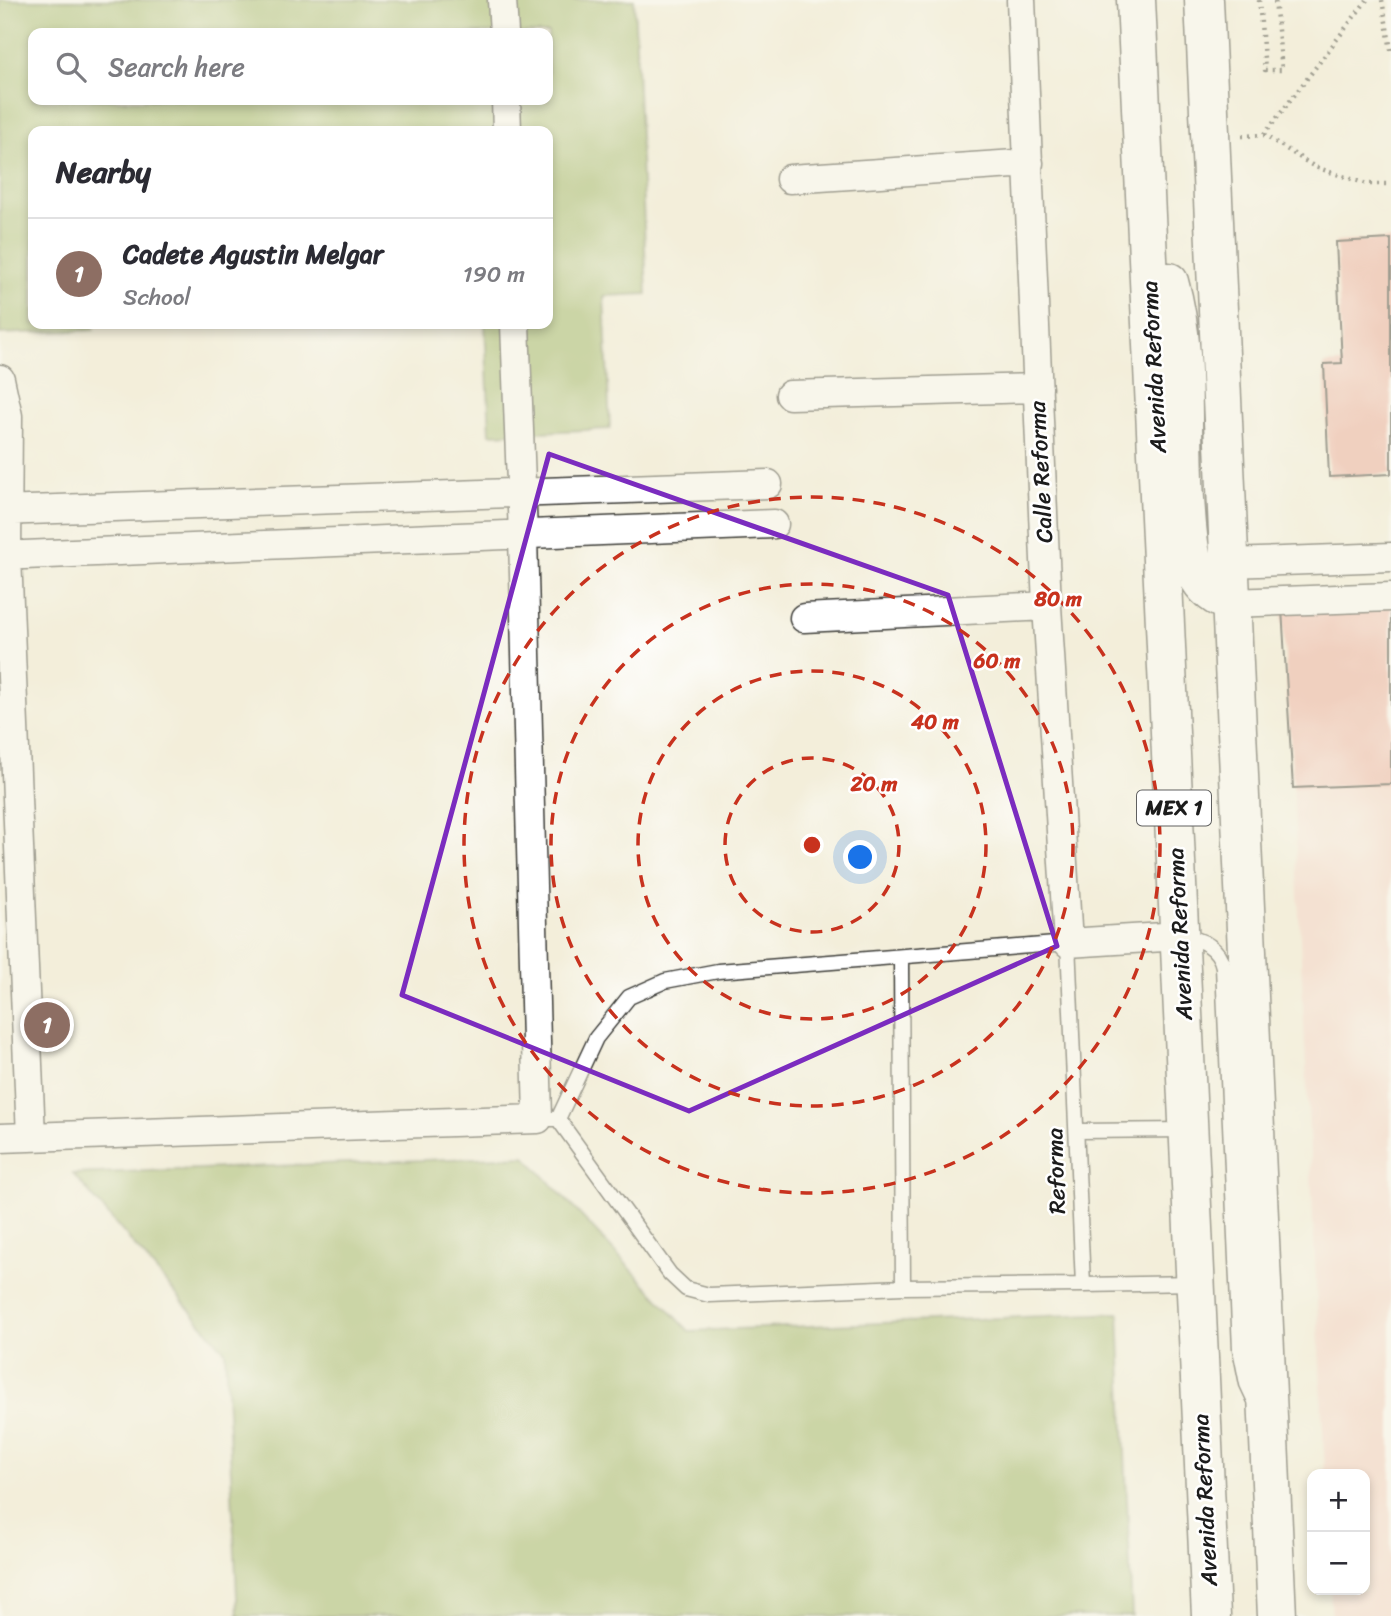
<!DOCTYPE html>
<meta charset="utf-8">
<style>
:root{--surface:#fff;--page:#f7f7f7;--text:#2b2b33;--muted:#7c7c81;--line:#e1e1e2;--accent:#7c3aed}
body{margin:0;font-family:Sriracha,sans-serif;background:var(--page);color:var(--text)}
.controls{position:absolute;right:21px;bottom:21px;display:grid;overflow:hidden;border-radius:14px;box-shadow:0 4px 10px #0003}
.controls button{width:63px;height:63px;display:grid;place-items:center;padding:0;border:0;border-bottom:2px solid var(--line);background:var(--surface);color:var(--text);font:35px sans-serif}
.you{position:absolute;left:861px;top:858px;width:24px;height:24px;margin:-18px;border:5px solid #fff;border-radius:50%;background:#1a73e8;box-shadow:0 0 0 10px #1a73e833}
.badge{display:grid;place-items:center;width:46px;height:46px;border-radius:50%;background:var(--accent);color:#fff;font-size:23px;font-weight:700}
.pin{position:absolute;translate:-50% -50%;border:4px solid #fff;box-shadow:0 2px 7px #0006}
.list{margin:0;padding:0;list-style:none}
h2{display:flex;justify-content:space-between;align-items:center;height:91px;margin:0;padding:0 28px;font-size:30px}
h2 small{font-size:23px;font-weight:400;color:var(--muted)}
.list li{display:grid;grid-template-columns:46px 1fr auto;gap:21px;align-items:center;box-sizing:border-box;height:112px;padding:0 28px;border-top:2px solid var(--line)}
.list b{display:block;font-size:26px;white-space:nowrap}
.list p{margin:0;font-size:23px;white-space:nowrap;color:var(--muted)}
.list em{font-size:23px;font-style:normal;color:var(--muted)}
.icon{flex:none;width:38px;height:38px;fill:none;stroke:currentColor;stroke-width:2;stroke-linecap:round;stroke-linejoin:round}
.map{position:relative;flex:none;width:1391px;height:1616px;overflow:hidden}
.search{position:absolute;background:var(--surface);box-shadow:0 4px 10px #0003;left:28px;top:28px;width:525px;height:77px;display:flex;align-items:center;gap:18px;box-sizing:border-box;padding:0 24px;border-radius:14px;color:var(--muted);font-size:26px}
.panel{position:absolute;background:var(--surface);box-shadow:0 4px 10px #0003;left:28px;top:126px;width:525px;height:203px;border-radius:14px}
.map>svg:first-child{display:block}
</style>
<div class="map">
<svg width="1391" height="1616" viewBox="0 0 1391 1616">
<rect width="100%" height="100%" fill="#fff"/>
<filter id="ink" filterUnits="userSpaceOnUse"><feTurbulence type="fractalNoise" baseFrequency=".0143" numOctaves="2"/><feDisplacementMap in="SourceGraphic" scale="14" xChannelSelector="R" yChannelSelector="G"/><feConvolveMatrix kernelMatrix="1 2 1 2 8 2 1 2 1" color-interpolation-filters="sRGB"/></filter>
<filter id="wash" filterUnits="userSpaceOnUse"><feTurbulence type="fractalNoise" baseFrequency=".00686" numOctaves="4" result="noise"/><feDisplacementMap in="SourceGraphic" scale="28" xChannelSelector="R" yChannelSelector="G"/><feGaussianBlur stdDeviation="1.57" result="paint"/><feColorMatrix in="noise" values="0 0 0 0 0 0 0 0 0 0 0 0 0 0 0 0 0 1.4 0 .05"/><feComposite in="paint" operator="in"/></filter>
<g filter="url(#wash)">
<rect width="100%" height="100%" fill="#f3eeda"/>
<!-- built -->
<path fill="#f7d1c7" d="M 1391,784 L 1391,1616 L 1332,1616 L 1330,1590 L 1365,1590 L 1365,1474 L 1325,1474 L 1293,788 Z"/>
<!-- forest -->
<path fill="#9cb566" stroke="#5c6841" stroke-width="2" fill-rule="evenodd" d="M 0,0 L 634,0 L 647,294 L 604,296 L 610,429 L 490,434 L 485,324 L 548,324 L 548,131 L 33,131 L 33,324 L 93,324 L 94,330 L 0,334 ZM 33,33 L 548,33 L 548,100 L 33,100 Z
M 525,1156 L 689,1331 L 1119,1313 L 1132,1616 L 238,1616 L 225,1351 L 73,1174 Z"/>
<g id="blocks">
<!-- building -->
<path fill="#eeaa9e" d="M 1391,239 L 1391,474 L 1329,477 L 1324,364 L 1342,363 L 1336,242 Z
M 1391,605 L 1391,784 L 1293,788 L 1282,609 Z"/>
</g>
</g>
<g filter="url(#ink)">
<use href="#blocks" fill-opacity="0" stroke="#3c3c38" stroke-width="2"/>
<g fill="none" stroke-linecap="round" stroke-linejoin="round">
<defs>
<path id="service" d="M 1181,936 C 1201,939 1219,946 1223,967 L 1240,1349 L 1247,1384 L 1254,1399
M 901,958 L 903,1287
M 550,1119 L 558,1119 L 670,1274 L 686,1289 L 709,1295 L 903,1287 L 1083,1285
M 558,1119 L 596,1038 L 629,997 L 665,981 L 718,971 L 1068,943 L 1083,1285 L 1196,1283
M 1077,1131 L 1188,1130"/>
<path id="minor" d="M 502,0 L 504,33
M 1021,0 L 1047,606 L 1068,943 L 1180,936
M 506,100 L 507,131
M 790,179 L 1029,163
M 0,379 L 8,416 L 7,556 L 31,1137
M 790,395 L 1038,388
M 0,511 L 768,484
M 0,556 L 774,524
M 1230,563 L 1391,557
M 1230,603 L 1391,597
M 804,618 L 1047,606
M 0,1138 L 538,1119 L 523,536 L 515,324"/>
<path id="trunk" d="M 1136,0 L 1211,1616
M 1204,0 L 1277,1616
M 1169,282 C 1189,352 1180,426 1185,499 C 1187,522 1187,545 1194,567 C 1200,586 1213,596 1230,603"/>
</defs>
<!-- service casing -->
<use href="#service" stroke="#3c3c38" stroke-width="17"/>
<!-- minor casing -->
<use href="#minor" stroke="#3c3c38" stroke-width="31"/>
<!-- trunk casing -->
<use href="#trunk" stroke="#3c3c38" stroke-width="41"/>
<!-- path -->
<path stroke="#3c3c38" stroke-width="4.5" stroke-dasharray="2 5" stroke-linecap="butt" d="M 1259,0 L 1265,70 L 1282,70 L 1275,0
M 1382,0 L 1391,50
M 1264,135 L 1367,0
M 1242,136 L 1264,135 L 1315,167 L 1367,184 L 1391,184"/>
<!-- service -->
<use href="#service" stroke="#fff" stroke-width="14"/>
<!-- minor -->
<use href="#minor" stroke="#fff" stroke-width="28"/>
<!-- trunk -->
<use href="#trunk" stroke="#fff" stroke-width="38"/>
</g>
</g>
<!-- marked area -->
<path d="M0 0H1391V1616H0ZM 549,454 L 948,595 L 1057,946 L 689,1111 L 402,995 Z" fill="#f3eeda" fill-opacity=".55" fill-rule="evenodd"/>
<path fill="none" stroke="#7b2cbf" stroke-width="5" stroke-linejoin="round" d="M 549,454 L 948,595 L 1057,946 L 689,1111 L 402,995 Z"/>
<!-- distance rings -->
<g fill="none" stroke="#c8321e" stroke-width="3.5" stroke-dasharray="12 9">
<circle cx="812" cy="845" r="87"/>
<circle cx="812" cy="845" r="174"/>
<circle cx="812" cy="845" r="261"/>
<circle cx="812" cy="845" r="348"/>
</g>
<g text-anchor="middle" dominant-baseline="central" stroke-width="5" stroke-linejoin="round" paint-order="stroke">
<!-- shield labels -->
<rect fill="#fff" stroke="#606060" stroke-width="2" x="1137" y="790.5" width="74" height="35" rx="5"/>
<g font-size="21" font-weight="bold" fill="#1c1c1c">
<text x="1174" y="808">MEX 1</text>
</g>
<!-- street labels -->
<g font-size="23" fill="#1c1c1c" stroke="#fff">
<text transform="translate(1154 367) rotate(-93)">Avenida Reforma</text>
<text transform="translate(1041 472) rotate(-93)">Calle Reforma</text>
<text transform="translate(1180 934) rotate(-93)">Avenida Reforma</text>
<text transform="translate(1056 1171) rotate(-92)">Reforma</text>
<text transform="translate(1205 1500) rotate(-93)">Avenida Reforma</text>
</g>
</g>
<circle cx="812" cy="845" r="10" fill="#c8321e" stroke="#fff" stroke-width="3.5"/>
<g font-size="21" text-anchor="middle" font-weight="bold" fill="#c8321e" stroke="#fff" stroke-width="5" stroke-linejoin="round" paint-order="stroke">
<text x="1058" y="606">80 m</text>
<text x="997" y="668">60 m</text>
<text x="935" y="729">40 m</text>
<text x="874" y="791">20 m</text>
</g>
</svg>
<div class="controls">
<button>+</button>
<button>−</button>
</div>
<div class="you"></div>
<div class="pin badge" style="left:47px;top:1025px;background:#8d6e63">1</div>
<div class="search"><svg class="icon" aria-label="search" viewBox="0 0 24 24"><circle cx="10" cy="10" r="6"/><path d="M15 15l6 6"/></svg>Search here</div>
<section class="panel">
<h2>Nearby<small></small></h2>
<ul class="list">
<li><span class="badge" style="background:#8d6e63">1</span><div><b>Cadete Agustin Melgar</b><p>School</p></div><em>190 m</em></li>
</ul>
</section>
</div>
